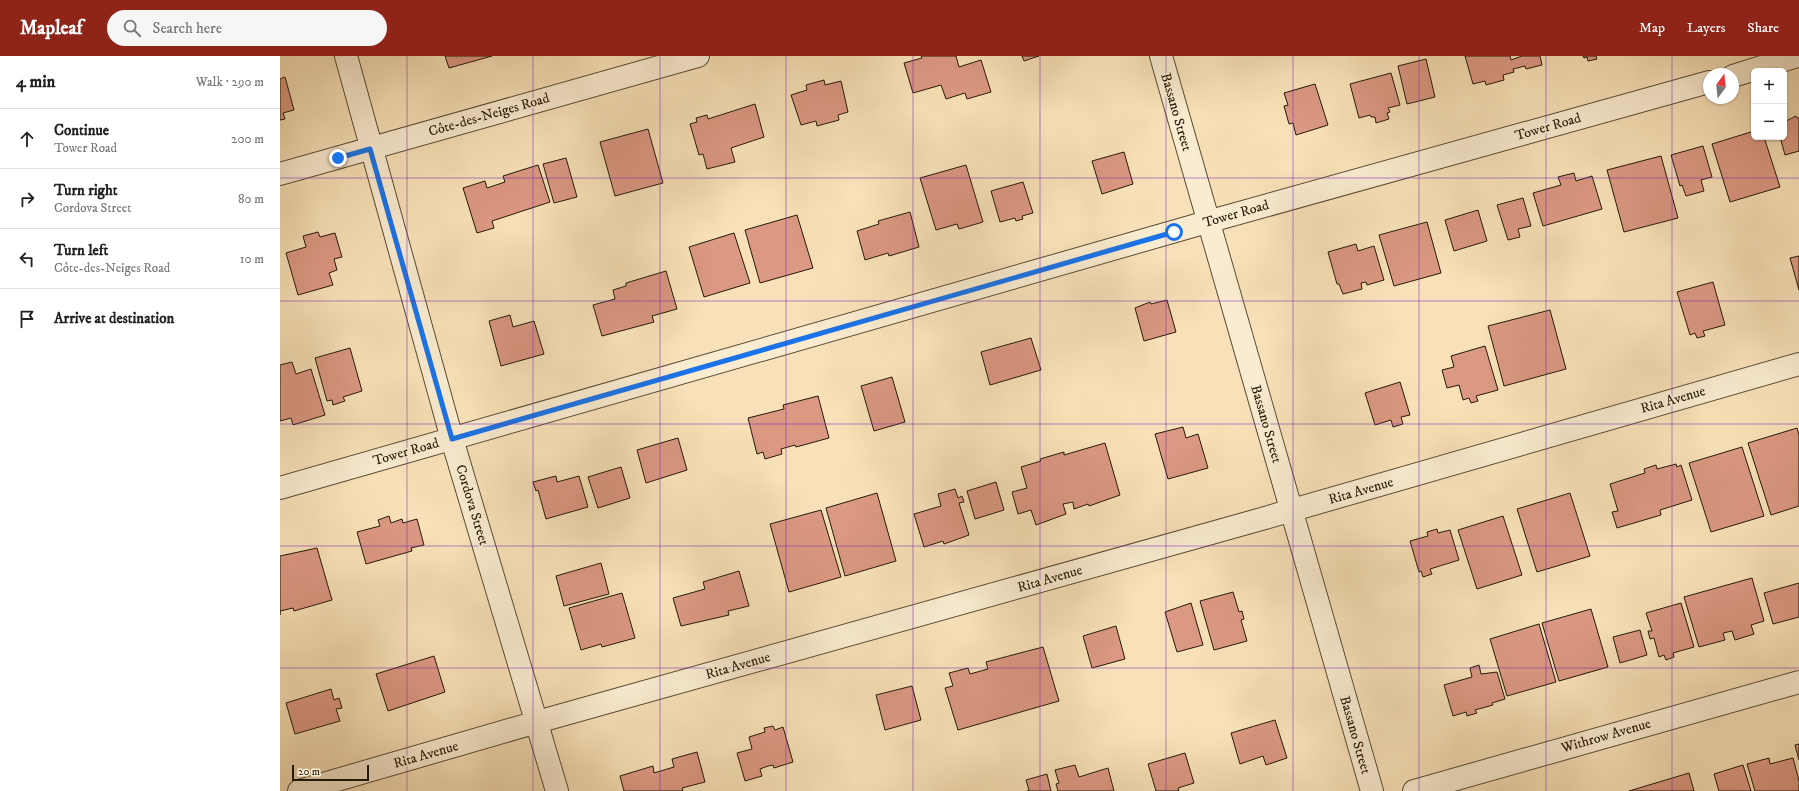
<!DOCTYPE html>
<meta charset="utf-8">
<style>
:root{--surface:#fff;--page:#f6f6f6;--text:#222;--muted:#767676;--line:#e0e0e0;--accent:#8f2418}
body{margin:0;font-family:"IM FELL DW Pica",serif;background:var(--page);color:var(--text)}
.controls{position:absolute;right:12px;top:12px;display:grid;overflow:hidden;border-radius:6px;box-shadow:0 1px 3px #0004}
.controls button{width:36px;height:36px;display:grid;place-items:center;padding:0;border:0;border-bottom:1px solid var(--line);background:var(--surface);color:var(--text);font:20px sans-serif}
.compass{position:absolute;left:1423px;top:12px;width:36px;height:36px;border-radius:50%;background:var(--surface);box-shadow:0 1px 3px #0004;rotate:15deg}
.scale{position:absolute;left:12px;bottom:10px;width:77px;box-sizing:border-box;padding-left:4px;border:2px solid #251908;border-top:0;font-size:11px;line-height:14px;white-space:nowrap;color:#251908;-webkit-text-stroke:3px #faecd1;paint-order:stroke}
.stop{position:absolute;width:12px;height:12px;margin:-9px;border:3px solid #1a73e8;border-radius:50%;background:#fff}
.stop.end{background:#1a73e8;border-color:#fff;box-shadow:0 1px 4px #0008}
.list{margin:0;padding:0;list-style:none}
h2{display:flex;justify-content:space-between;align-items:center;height:52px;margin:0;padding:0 16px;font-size:17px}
h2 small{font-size:13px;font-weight:400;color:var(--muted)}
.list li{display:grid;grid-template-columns:26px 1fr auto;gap:12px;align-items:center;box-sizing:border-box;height:60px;padding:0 16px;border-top:1px solid var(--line)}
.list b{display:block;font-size:15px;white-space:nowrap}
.list p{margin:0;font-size:13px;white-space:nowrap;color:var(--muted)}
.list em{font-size:13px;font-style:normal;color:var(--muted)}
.icon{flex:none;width:22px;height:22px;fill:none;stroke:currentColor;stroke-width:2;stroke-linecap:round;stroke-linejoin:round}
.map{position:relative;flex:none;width:1519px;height:735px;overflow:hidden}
header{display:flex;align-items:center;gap:24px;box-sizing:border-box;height:56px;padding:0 20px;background:var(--accent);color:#fff}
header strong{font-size:19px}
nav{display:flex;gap:22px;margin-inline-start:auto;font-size:14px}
.search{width:280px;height:36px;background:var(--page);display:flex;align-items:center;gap:10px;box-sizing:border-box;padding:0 14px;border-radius:22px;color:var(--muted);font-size:15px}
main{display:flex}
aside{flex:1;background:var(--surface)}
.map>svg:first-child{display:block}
</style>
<header>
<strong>Mapleaf</strong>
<div class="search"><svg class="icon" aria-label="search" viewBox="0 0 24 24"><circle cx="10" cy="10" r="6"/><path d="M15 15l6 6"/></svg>Search here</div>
<nav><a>Map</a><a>Layers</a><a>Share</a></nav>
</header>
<main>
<aside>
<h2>4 min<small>Walk · 290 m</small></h2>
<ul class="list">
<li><svg class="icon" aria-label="ahead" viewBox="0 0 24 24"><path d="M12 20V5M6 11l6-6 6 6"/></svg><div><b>Continue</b><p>Tower Road</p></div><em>200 m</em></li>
<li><svg class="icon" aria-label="right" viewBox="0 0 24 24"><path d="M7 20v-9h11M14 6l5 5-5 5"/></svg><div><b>Turn right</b><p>Cordova Street</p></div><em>80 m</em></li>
<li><svg class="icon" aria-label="left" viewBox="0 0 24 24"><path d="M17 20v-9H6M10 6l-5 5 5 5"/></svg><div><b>Turn left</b><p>Côte-des-Neiges Road</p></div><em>10 m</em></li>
<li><svg class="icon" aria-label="arrive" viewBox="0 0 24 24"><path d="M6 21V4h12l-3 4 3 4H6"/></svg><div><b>Arrive at destination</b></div></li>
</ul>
</aside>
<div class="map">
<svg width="1519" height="735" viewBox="0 0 1519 735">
<rect width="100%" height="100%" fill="#f8e1b8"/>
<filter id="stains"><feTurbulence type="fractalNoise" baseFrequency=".005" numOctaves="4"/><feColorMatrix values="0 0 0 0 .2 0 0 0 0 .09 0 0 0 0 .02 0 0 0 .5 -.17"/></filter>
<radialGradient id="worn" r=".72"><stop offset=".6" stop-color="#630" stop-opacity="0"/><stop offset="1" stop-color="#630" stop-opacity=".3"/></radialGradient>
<!-- building -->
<path fill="#db9882" stroke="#251908" d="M 165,0 L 212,0 L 169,12 Z
M 641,0 L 676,0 L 679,11 L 701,4 L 711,36 L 687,43 L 685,37 L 666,43 L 661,29 L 633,37 L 624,7 L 642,2 Z
M 742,0 L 759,0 L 744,5 Z
M 1185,0 L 1230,0 L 1231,4 L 1242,0 L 1260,0 L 1262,9 L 1246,13 L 1245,10 L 1233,13 L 1234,16 L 1223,19 L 1224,24 L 1206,29 L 1205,25 L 1193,28 Z
M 1303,0 L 1316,0 L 1317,3 L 1308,5 L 1307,1 L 1304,2 Z
M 1146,3 L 1155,41 L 1127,48 L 1118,10 Z
M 1111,17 L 1120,49 L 1108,52 L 1110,56 L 1107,57 L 1109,63 L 1096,67 L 1095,61 L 1091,61 L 1090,59 L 1079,62 L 1070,28 Z
M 5,21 L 14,54 L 3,57 L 5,63 L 0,64 L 0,23 Z
M 544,24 L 545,29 L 561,25 L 568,56 L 558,59 L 559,64 L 537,70 L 536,65 L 521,69 L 511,39 L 527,34 L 526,29 Z
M 1035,28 L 1048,69 L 1016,79 L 1013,67 L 1009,68 L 1004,50 L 1008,49 L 1004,37 Z
M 475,48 L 484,81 L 451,92 L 455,106 L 427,113 L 423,98 L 419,99 L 410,68 L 417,66 L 416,62 L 427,59 L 428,63 Z
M 1516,60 L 1517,62 L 1519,62 L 1519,95 L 1505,99 L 1500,81 L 1504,81 L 1504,66 Z
M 368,73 L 383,127 L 335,140 L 320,86 Z
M 1474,75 L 1474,81 L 1484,81 L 1500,131 L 1450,146 L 1432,88 Z
M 1423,90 L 1432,121 L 1421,124 L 1424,135 L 1406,140 L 1402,129 L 1400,130 L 1391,99 Z
M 844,96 L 853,128 L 822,138 L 812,105 Z
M 1381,100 L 1398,162 L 1344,176 L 1327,114 Z
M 286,102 L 297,141 L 274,147 L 263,108 Z
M 258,109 L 270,146 L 212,165 L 214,172 L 197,177 L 183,132 L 205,125 L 207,132 L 225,126 L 223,120 Z
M 686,109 L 703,166 L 679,173 L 677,168 L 656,174 L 640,122 Z
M 1294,117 L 1296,125 L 1312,120 L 1322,153 L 1263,170 L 1253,137 L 1281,129 L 1278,121 Z
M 743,126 L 753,157 L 742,160 L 743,163 L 736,165 L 735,162 L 720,166 L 711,135 Z
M 1243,142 L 1251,170 L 1238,173 L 1240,181 L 1228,184 L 1217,149 Z
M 1198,154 L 1207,185 L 1174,195 L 1165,164 Z
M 630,156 L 639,191 L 609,200 L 608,197 L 585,204 L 577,175 L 599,168 L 598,165 Z
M 517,159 L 533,212 L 480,227 L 465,174 Z
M 1147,166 L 1161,217 L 1114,230 L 1099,179 Z
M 38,176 L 40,181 L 55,177 L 62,201 L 54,203 L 57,214 L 49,217 L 53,229 L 18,239 L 6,197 L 26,191 L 23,180 Z
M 454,177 L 470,227 L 424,241 L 409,191 Z
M 1076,188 L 1078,195 L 1094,190 L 1104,224 L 1087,229 L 1086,226 L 1081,227 L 1082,233 L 1063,238 L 1059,228 L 1057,228 L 1048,196 Z
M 1519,200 L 1519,234 L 1510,202 Z
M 386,215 L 397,253 L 372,260 L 374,266 L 322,280 L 313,249 L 335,243 L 333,234 L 346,230 L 346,227 Z
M 1433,226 L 1445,269 L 1423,275 L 1425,280 L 1417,282 L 1415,277 L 1410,279 L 1397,236 Z
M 887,244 L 896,276 L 864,285 L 855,252 L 870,246 L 871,248 Z
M 1270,254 L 1286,313 L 1224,330 L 1208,270 Z
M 230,259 L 233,271 L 254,265 L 264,298 L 221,310 L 209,265 Z
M 751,282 L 761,314 L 710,329 L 701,296 Z
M 1205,290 L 1218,334 L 1196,340 L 1198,345 L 1191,347 L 1189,342 L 1183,344 L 1179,329 L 1167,332 L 1162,314 L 1174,311 L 1171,300 Z
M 70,292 L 82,335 L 63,341 L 65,345 L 53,349 L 52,344 L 47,345 L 35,302 Z
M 12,306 L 16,318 L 31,313 L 45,359 L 13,369 L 11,362 L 0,365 L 0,309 Z
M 612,321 L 625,366 L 594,375 L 581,330 Z
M 1120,326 L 1130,359 L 1121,361 L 1123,368 L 1113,371 L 1111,364 L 1095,369 L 1085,337 Z
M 538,340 L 549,382 L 516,391 L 515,389 L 501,393 L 502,398 L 485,403 L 483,396 L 477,398 L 468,362 L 504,353 L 503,349 Z
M 903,371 L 906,382 L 918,378 L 928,412 L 888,423 L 875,378 Z
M 1517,372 L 1519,379 L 1519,450 L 1491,459 L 1468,387 Z
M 398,382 L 407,414 L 366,427 L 357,394 Z
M 825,387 L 840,439 L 809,450 L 808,448 L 794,453 L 793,446 L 783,448 L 786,458 L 756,469 L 751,454 L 738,458 L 732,436 L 747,432 L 741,411 L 761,405 L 760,403 L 784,396 L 784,399 Z
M 1462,391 L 1484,460 L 1431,476 L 1409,407 Z
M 1396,408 L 1397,411 L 1401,409 L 1412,444 L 1380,454 L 1381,459 L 1337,472 L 1332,456 L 1338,455 L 1330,428 L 1365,417 L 1364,413 L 1376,409 L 1377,413 Z
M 341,411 L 350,442 L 318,452 L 308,421 Z
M 276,420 L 277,426 L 299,420 L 308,451 L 266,463 L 258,434 L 256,435 L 253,426 Z
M 716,426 L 724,454 L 695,463 L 687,435 Z
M 675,433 L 678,442 L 682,440 L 684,446 L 679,447 L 689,479 L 664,488 L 663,485 L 644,491 L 634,458 L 661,450 L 658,438 Z
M 597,437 L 616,505 L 565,520 L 546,452 Z
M 1290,437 L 1310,500 L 1257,516 L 1237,453 Z
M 541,454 L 561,521 L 509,536 L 490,468 Z
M 109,460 L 111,467 L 122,463 L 123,467 L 137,463 L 144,489 L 131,492 L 132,495 L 86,508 L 77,476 L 100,470 L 98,464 Z
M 1223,460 L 1242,519 L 1197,533 L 1178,474 Z
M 1157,473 L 1158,477 L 1170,474 L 1179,504 L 1150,513 L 1152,518 L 1143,521 L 1141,515 L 1139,516 L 1130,485 L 1148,480 L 1147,476 Z
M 37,492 L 52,544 L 14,555 L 13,552 L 0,555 L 0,559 L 0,500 Z
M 321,507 L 329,538 L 284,550 L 276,520 Z
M 459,515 L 469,550 L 448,555 L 449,559 L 401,570 L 393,542 L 425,533 L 423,526 Z
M 1472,522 L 1484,565 L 1471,569 L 1474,578 L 1455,584 L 1452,575 L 1443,577 L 1445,584 L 1419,591 L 1404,541 Z
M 1519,527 L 1519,561 L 1493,568 L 1484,537 Z
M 953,536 L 959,556 L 962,555 L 964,563 L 961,564 L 967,585 L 934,594 L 920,545 Z
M 342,537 L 355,582 L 322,591 L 321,588 L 301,594 L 289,552 Z
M 911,547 L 923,589 L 897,596 L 885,556 Z
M 1401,547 L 1414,591 L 1393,597 L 1394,601 L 1386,604 L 1384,599 L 1379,601 L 1374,582 L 1370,583 L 1368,575 L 1372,575 L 1366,557 Z
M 1311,553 L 1328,611 L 1279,625 L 1262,567 Z
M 1259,568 L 1276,626 L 1227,640 L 1210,583 Z
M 836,570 L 845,603 L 812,612 L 803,580 Z
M 1360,574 L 1367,599 L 1340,607 L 1333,581 Z
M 763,591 L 779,645 L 678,674 L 665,632 L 673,630 L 669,617 L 688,612 L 690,618 L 708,613 L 706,606 Z
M 154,600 L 165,636 L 108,655 L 96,618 Z
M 1199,609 L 1201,618 L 1217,616 L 1225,643 L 1212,647 L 1213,649 L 1195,654 L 1197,657 L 1187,660 L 1186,656 L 1173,660 L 1164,629 L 1192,621 L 1190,612 Z
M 632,630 L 641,664 L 605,674 L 596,639 Z
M 51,633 L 54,644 L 59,642 L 62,652 L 56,653 L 60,665 L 15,678 L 6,647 Z
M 995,664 L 1007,702 L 986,709 L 983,700 L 960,708 L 951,677 Z
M 493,670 L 495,674 L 503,671 L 513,706 L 494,712 L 493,709 L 488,710 L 480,713 L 482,720 L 465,725 L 457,697 L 472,693 L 469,681 L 485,676 L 484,672 Z
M 1519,688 L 1519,704 L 1515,689 Z
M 417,696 L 425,726 L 402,732 L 403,735 L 344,735 L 340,720 L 373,710 L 374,717 L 394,711 L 392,703 Z
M 905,697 L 914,727 L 898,732 L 899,735 L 876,735 L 868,708 Z
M 1489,702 L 1490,708 L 1513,702 L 1519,725 L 1519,735 L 1475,735 L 1467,708 Z
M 795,709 L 799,721 L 828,712 L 834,735 L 778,735 L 776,728 L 779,727 L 775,714 Z
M 1463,709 L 1471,735 L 1439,735 L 1434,718 Z
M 1409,717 L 1414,735 L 1349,735 Z
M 767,718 L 771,735 L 747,735 L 749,734 L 746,724 Z"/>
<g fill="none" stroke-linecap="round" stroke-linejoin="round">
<defs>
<path id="street" d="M 66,0 L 172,383 L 277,735
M 881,0 L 1092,735
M 1453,20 L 1517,0
M 0,118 L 418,0
M 0,432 L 927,166 L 1429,26
M 19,735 L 257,666 L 978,464 L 1519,308
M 1134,735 L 1519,626"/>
</defs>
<!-- street casing -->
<use href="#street" stroke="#5a4b34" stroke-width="24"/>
<!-- street -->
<use href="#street" stroke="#faecd1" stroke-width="22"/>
</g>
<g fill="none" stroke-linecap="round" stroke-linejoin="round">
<!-- route -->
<path stroke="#1a73e8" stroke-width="5" d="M 58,102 L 90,93 L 172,383 L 894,176"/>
</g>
<!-- grid -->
<path fill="none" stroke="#7b2cbf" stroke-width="1" stroke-opacity="0.55" d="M 127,0 L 127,735M 253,0 L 253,735M 380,0 L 380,735M 506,0 L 506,735M 633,0 L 633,735M 760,0 L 760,735M 886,0 L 886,735M 1013,0 L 1013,735M 1139,0 L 1139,735M 1266,0 L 1266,735M 1392,0 L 1392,735M 0,122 L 1519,122M 0,245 L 1519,245M 0,368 L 1519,368M 0,490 L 1519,490M 0,612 L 1519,612"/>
<g text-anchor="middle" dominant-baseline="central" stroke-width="3.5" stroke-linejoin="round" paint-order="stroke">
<!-- street labels -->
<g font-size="14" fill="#251908" stroke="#faecd1">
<text transform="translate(896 56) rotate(74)">Bassano Street</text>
<text transform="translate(209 59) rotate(-16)">Côte-des-Neiges Road</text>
<text transform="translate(1268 71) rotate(-16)">Tower Road</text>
<text transform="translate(956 158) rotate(-16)">Tower Road</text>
<text transform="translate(1393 344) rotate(-16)">Rita Avenue</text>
<text transform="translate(986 368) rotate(74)">Bassano Street</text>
<text transform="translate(126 396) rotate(-16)">Tower Road</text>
<text transform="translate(1081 435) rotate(-16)">Rita Avenue</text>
<text transform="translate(192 449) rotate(73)">Cordova Street</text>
<text transform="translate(770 523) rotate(-16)">Rita Avenue</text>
<text transform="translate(458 610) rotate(-16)">Rita Avenue</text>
<text transform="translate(1075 679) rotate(74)">Bassano Street</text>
<text transform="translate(1326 680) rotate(-16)">Withrow Avenue</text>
<text transform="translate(146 699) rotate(-16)">Rita Avenue</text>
</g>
</g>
<rect width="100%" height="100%" filter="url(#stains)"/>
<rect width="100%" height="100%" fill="url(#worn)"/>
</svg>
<div class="controls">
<button>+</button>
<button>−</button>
</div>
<svg class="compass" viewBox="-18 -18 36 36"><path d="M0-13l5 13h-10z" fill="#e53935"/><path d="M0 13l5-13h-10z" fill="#767676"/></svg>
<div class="scale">20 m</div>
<div class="stop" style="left:894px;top:176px"></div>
<div class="stop end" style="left:58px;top:102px"></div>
</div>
</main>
